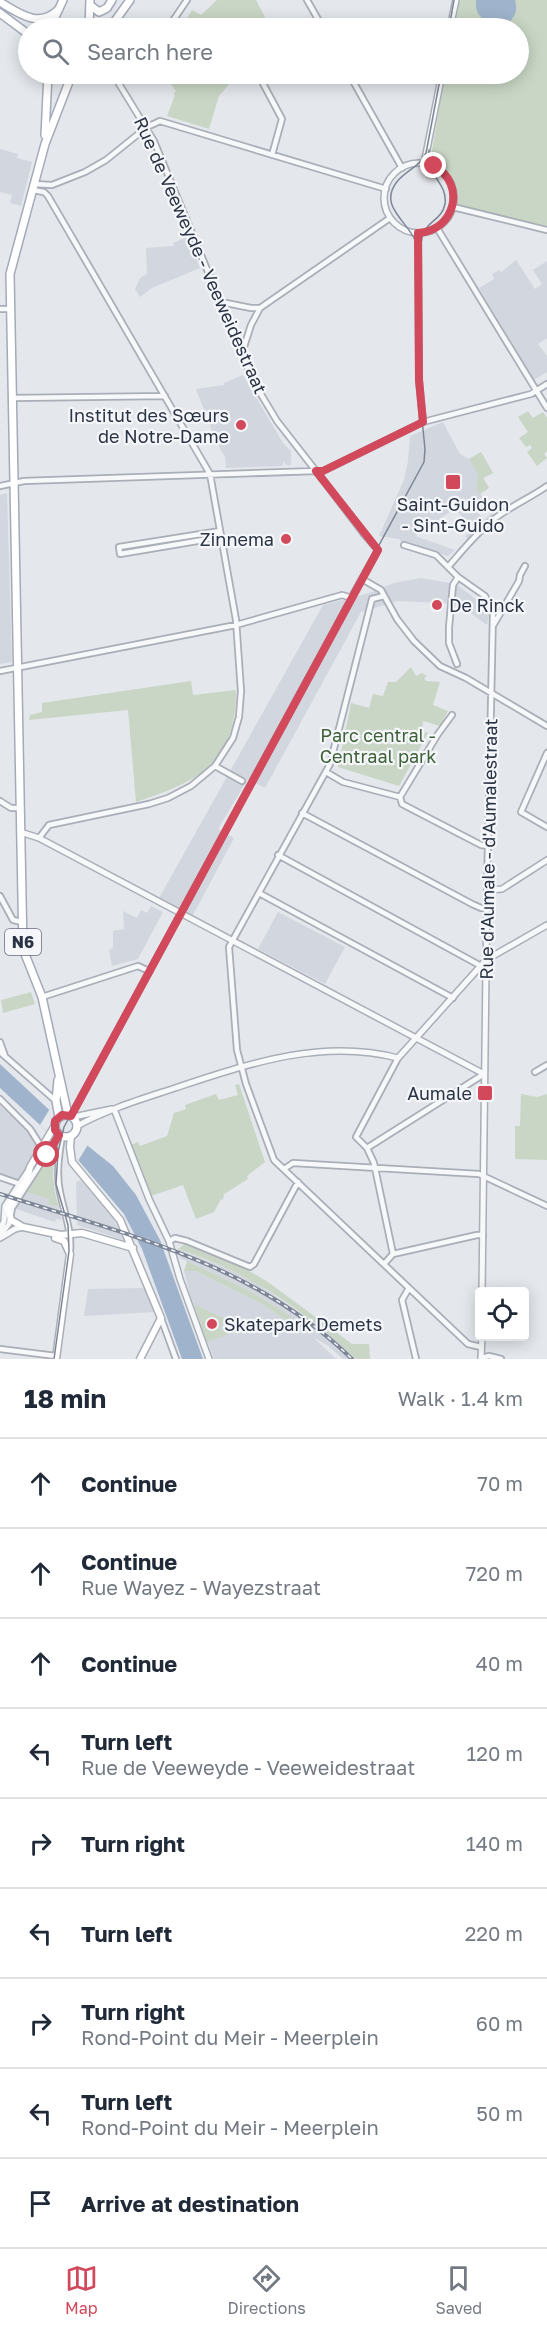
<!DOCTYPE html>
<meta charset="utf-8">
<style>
:root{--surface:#fff;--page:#f2f2f3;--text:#1f2937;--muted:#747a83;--line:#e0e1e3;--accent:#d1495b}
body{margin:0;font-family:"Golos Text",sans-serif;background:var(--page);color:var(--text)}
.controls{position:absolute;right:18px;bottom:18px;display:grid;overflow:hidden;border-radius:6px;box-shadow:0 3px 15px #0003}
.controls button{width:54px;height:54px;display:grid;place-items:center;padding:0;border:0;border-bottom:2px solid var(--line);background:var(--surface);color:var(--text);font:30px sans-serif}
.stop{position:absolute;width:18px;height:18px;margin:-14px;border:4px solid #d1495b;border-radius:50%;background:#fff}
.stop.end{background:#d1495b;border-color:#fff;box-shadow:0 2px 6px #0008}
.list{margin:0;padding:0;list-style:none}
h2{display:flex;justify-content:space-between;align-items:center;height:78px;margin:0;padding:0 24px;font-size:26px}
h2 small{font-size:20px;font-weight:400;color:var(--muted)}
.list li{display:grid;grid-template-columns:39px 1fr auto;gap:18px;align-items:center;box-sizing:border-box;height:90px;padding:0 24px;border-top:2px solid var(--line)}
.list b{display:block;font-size:22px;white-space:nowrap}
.list p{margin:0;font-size:20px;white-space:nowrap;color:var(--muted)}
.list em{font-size:20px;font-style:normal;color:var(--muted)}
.icon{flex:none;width:33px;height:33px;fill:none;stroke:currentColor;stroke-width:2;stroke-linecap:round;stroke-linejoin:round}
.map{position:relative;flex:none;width:547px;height:1359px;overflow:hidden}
.search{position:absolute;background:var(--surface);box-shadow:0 3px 15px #0003;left:18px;right:18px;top:18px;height:66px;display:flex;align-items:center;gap:15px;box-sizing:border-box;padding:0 21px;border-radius:33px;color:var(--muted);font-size:22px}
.sheet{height:888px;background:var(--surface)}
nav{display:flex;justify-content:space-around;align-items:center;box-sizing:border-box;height:84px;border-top:2px solid var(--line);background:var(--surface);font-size:16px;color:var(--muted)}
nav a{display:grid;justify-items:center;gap:3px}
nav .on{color:var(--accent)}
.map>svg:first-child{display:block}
</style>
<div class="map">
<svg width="547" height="1359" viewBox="0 0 547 1359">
<rect width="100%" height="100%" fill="#e4e7ec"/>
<!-- built -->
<path fill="#d2d6de" d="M 0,149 L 18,154 L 17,158 L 32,162 L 21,206 L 10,203 L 12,195 L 0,192 Z
M 187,237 L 200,268 L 152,288 L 140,297 L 135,289 L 140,278 L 147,274 L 146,248 L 174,246 L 173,243 Z
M 516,260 L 535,289 L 542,284 L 533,270 L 547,261 L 547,338 L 538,344 L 547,356 L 547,372 L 534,380 L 479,288 L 494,279 L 492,274 L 499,270 L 501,272 Z
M 243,375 L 283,443 L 291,451 L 291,465 L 286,465 L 284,461 L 282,466 L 226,468 L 225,457 L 215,439 L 196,389 L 224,385 L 224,383 Z
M 443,422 L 460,454 L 469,459 L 481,452 L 493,473 L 483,478 L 489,488 L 480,493 L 484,500 L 474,508 L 484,520 L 492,513 L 494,515 L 468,540 L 465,536 L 471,531 L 470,526 L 458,512 L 454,509 L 415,536 L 455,550 L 448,556 L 402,542 L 399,539 L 379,536 L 404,480 L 408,461 L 410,436 Z
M 7,493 L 12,662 L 0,664 L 0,495 Z
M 421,578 L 456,584 L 486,607 L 489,614 L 487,625 L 458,604 L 398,601 L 361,612 L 265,788 L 248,779 L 218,829 L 234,838 L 192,917 L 158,900 L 323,605 L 369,593 L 394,583 Z
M 151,906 L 163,912 L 138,959 L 112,966 L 109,950 L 113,948 L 113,931 L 124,929 L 123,911 L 137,918 L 141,910 L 147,913 Z
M 278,912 L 345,947 L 325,984 L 258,949 Z
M 0,1106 L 36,1138 L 37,1152 L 19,1180 L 0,1174 Z
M 81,1180 L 113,1218 L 123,1240 L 77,1225 L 76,1182 Z
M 27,1192 L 49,1199 L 48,1204 L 59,1207 L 58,1211 L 61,1213 L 61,1220 L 56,1219 L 55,1222 L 16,1209 Z
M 178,1249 L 226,1268 L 256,1283 L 319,1325 L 356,1359 L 343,1359 L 327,1345 L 314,1338 L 336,1359 L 214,1359 L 190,1294 L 184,1271 L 194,1271 L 262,1304 L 286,1320 L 291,1317 L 250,1291 L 180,1258 Z
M 146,1288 L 155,1312 L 84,1316 L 88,1289 Z"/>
<!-- green -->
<path fill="#c9d6c5" d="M 217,0 L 256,0 L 270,27 L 268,28 L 181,28 L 192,10 L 201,15 Z
M 458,0 L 547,0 L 547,226 L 461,206 L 457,203 C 454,179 449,175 430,162 L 445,74 L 518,74 L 518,28 L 453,28 Z
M 171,74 L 234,74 L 227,77 L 230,83 L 219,96 L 209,129 L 167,116 L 175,95 L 173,94 L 176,91 L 171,84 L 176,80 Z
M 528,411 L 533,418 L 543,412 L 547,418 L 547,451 L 544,454 L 547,458 L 537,466 L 527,452 L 532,448 L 530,445 L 526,447 L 519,438 L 528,432 L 518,417 Z
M 481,452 L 493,473 L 483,478 L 489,488 L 480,494 L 477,490 L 478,474 L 469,459 Z
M 411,667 L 416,676 L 422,673 L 427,676 L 424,678 L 426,681 L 440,682 L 433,705 L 448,711 L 440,726 L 423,721 L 422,736 L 424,736 L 425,732 L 428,733 L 399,786 L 338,767 L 351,703 L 369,708 L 373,694 L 383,696 L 388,682 L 396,682 Z
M 191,681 L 193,695 L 236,690 C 236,764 199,781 136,802 L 128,710 L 29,720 L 30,715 L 42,712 L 42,703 Z
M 31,992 L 35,1004 L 3,1013 L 1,1000 Z
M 239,1084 L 265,1162 L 247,1176 L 248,1179 L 224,1194 L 223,1200 L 221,1199 L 214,1212 L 196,1219 L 183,1185 L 151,1196 L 131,1145 L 138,1142 L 140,1146 L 167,1136 L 174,1113 L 186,1109 L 185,1105 L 216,1094 L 219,1100 L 238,1095 L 235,1085 Z
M 521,1094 L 537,1097 L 547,1094 L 547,1160 L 515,1159 L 515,1126 L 520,1126 Z
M 51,1155 L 54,1156 C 52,1174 53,1190 59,1207 L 48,1204 L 49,1199 L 27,1192 Z
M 186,1243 L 225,1257 L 268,1282 L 352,1344 L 369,1344 L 370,1359 L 356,1359 C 305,1310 246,1271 178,1249 Z
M 187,1261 L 250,1291 L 292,1317 L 286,1320 L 262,1304 L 195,1271 L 184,1271 Z
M 194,1304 L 225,1319 L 220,1329 L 229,1334 L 207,1342 Z"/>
<!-- water -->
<path fill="#9fb4cc" d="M 476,0 L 515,0 C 518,11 515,16 508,24 C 490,25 474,20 476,0 Z
M 0,1064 L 88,1146 L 113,1166 L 136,1195 L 160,1240 L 203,1359 L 182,1359 L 142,1249 L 124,1214 L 79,1161 L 0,1088 Z"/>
<!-- pier -->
<path fill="#e4e7ec" d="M 51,1107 L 89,1143 L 78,1161 L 40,1125 Z"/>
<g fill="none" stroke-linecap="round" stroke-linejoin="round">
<defs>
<path id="minor" d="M 307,0 L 323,28
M 168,28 L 187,0
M 113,74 L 154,141 L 253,381 L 277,421 L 316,471
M 261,74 L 259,76 L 282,119 L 272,155
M 349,74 L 402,168
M 34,184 L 52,185 L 85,172 L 106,160 L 147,127 L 160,121 L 386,189
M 32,190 L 44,192 L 48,196 L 210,474 L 236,620 L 241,691 L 239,717 L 233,738 L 215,766 L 191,786 L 168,798 L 149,804 L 49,825 L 39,838
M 453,207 L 547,230
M 437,228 L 547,408
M 221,302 L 251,308 L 260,308
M 0,309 L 10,309
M 242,353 L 251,325 L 260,308 L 390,218
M 12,398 L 165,396
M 423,422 L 531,394 L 547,384
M 0,486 L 24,481 L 316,471
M 220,531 L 119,547 L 120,554 L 221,537
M 404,545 L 436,555 L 458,577 L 485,596 L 493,612 L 487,890
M 448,567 C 463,550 477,532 494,519 C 511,506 530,498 547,486
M 362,579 L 381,590 L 397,619 L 414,641 L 440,666 L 466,678 L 547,726
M 384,596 L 372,599 L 330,764 L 229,947 L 237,1050 L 246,1084 L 274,1160 L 468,1344 L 481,1347
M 350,600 L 378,550 L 364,534
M 494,624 L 519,581 L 520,575 L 525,566
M 457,664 L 449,643 L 449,627 L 453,585 L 458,577
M 0,671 L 236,625 L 342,595 L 352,598
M 547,753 L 521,812 L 547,827
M 215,766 L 242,781
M 326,772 L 343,782 L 400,797 L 402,804 L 481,845 L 488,846
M 400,797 L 438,734 L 452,715
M 0,801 L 11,808 L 20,808
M 302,813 L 472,904 L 481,908 L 487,908
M 278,855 L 481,966
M 259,893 L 453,998
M 0,896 L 13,920 L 22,922
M 42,997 L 138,966 L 149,971
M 0,1042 L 5,1056
M 0,1052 L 56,1101
M 535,1072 L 547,1065
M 0,1099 L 30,1129 L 42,1148
M 62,1136 C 59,1155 56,1174 60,1192 C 64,1213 72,1230 70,1252
M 367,1148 L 484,1074
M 284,1169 L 293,1163 L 479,1174 L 547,1206
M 0,1177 L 17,1183 L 21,1187
M 0,1235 L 9,1224 L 12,1208 L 59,1135
M 169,1241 L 175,1238 L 187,1241 L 250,1267 L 254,1264 L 298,1182
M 393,1254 L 374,1163 L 367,1148 L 356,1137 L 398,1058
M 384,1264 L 393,1254 L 477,1235 L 483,1235
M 409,1288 L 402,1300 L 416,1359
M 161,1318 L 176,1359
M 0,1349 L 56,1356
M 481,1358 L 489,1356 L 501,1359"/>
<path id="tertiary" d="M 450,28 L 456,0
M384 198a35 35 0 1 1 70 0a35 35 0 1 1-70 0Z
M 424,164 L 442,74
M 316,471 L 323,471 L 423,422 L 419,380 L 418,233
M 316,471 L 364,534
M 20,832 L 39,838 L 484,1074
M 114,1109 L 149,1199 L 169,1241 L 180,1279 L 209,1359
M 71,1116 L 348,605
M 73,1117 L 112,1109
M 77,1126 C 108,1109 142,1099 175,1088 C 248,1064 321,1038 398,1058 L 486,960 L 547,925
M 0,1230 L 4,1221 L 5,1206 L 28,1171
M 0,1238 L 15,1229 L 23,1227
M 482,1292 L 487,890 L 502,889 L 547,860
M 481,1359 L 482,1336"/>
<path id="secondary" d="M 54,1127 L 30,1167 L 27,1180 L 8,1208 L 11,1220 L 23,1227 L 61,1235 L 82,1233 L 133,1248
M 71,1136 L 70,1147 L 72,1162 L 120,1220 L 161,1318 L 140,1359
M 55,1238 L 64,1241 L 70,1254 L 56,1359"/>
<path id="primary" d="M 0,2 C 20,14 40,29 59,9
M 90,5 L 99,12 L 107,8 L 112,0
M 0,13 L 28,34
M 50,28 L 63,0
M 89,28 L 90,0
M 110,28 L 130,0
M 59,74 L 66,74
M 45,135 L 48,74
M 58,1080 L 56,1101 L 59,1117
M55 1126a11 11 0 1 1 22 0a11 11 0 1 1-22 0Z
M 68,1115 L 42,997 L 23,949 L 10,274 L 45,144 L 72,74"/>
</defs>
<!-- minor casing -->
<use href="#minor" stroke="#a9aeb7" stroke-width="8"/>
<!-- tertiary casing -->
<use href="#tertiary" stroke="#a9aeb7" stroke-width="8"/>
<!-- secondary casing -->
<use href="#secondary" stroke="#a9aeb7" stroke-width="9"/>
<!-- primary casing -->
<use href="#primary" stroke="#a3abb8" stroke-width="10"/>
<!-- minor -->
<use href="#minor" stroke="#f7f8fa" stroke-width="4.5"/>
<!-- tertiary -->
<use href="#tertiary" stroke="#f7f8fa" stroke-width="5"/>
<!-- secondary -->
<use href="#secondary" stroke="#fff" stroke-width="6"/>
<!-- primary -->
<use href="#primary" stroke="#fff" stroke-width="7"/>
<!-- tram -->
<path stroke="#7d8696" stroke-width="1.5" d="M 449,28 L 454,0
M 421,248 C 421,219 441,224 445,204 C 448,182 425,176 429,150
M 54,1359 L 69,1251 L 68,1225 L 56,1184 L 58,1152 L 64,1127 L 424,462 L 425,449 L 418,380 L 417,245 C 411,223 378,208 396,183 C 404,171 419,168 426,153 L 441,74"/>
<defs>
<path id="rail" d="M 0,1194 C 127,1235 254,1263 352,1359"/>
</defs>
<!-- rail casing -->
<use href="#rail" stroke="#7d8696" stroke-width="4"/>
<!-- rail -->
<use href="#rail" stroke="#f4f6f9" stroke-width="1.5" stroke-dasharray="4.5" stroke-linecap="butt"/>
</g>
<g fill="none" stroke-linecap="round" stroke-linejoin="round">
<!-- route -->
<path stroke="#d1495b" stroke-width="8" d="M 47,1155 L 59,1135 L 55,1130 L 55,1121 L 62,1115 L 71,1116 L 378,550 L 316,471 L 323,471 L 423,422 L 419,380 L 418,233 C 455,231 467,184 434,166"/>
</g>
<!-- markers -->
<g fill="#d1495b" stroke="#f4f6f9" stroke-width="2">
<circle cx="241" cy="425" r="6"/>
<rect x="445" y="474" width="16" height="16" rx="3"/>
<circle cx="286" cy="539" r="6"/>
<circle cx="437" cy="605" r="6"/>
<rect x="477" y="1085" width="16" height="16" rx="3"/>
<circle cx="212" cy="1324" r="6"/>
</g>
<g text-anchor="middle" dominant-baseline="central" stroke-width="4.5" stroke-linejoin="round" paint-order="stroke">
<!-- shield labels -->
<rect fill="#f4f6f9" stroke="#676e7b" stroke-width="1.5" x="5" y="929" width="36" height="26" rx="4.5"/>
<g font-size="16" font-weight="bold" fill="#2b3445">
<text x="23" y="942">N6</text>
</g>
<!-- street labels -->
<g font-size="18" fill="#2b3445" stroke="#f4f6f9">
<text transform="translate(201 255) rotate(66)">Rue de Veeweyde - Veeweidestraat</text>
<text transform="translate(488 849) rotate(-89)">Rue d'Aumale - d'Aumalestraat</text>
</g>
<!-- poi labels -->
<g font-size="18" fill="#2b3445" stroke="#f4f6f9" text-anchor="end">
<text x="229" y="415">Institut des Sœurs<tspan x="229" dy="21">de Notre-Dame</tspan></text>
<text x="453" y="504" text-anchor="middle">Saint-Guidon<tspan x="453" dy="21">- Sint-Guido</tspan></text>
<text x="274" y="539">Zinnema</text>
<text x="449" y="605" text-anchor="start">De Rinck</text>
<text x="472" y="1093">Aumale</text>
<text x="224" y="1324" text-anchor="start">Skatepark Demets</text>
</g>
<!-- park labels -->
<g font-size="18" fill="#3f6138" stroke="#f4f6f9">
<text x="378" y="735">Parc central -<tspan x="378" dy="21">Centraal park</tspan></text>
</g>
</g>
</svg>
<div class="controls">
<button><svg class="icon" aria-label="locate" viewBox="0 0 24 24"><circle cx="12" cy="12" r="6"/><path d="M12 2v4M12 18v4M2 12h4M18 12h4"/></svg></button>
</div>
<div class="stop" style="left:47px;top:1155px"></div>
<div class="stop end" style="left:434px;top:166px"></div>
<div class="search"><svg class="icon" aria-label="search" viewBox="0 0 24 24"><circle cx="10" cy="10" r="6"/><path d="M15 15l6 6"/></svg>Search here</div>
</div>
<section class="sheet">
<h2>18 min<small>Walk · 1.4 km</small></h2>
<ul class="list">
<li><svg class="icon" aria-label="ahead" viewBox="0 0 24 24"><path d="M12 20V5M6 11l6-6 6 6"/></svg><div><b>Continue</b></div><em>70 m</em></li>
<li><svg class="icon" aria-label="ahead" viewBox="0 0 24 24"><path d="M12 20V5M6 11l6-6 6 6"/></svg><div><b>Continue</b><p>Rue Wayez - Wayezstraat</p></div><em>720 m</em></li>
<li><svg class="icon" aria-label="ahead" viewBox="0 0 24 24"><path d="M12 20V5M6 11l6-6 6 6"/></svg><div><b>Continue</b></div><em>40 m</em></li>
<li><svg class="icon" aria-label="left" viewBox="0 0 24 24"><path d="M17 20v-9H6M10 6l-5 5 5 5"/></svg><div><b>Turn left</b><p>Rue de Veeweyde - Veeweidestraat</p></div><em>120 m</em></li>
<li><svg class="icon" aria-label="right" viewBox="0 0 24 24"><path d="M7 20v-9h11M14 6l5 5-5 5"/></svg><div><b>Turn right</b></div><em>140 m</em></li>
<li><svg class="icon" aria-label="left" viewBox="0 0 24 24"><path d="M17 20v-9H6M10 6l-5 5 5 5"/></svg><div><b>Turn left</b></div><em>220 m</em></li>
<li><svg class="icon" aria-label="right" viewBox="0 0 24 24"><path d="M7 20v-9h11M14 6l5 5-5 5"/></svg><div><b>Turn right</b><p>Rond-Point du Meir - Meerplein</p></div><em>60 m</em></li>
<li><svg class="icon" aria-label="left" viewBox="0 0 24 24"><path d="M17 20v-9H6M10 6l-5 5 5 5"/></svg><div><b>Turn left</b><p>Rond-Point du Meir - Meerplein</p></div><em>50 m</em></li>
<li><svg class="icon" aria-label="arrive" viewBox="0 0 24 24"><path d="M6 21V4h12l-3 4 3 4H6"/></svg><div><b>Arrive at destination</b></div></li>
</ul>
</section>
<nav>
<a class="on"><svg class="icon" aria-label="map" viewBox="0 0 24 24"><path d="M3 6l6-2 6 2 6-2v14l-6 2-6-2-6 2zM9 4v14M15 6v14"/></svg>Map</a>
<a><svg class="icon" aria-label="directions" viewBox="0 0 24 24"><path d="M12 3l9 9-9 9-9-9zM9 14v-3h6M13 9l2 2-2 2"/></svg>Directions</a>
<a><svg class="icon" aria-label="saved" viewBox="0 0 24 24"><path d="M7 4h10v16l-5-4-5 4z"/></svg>Saved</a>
</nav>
